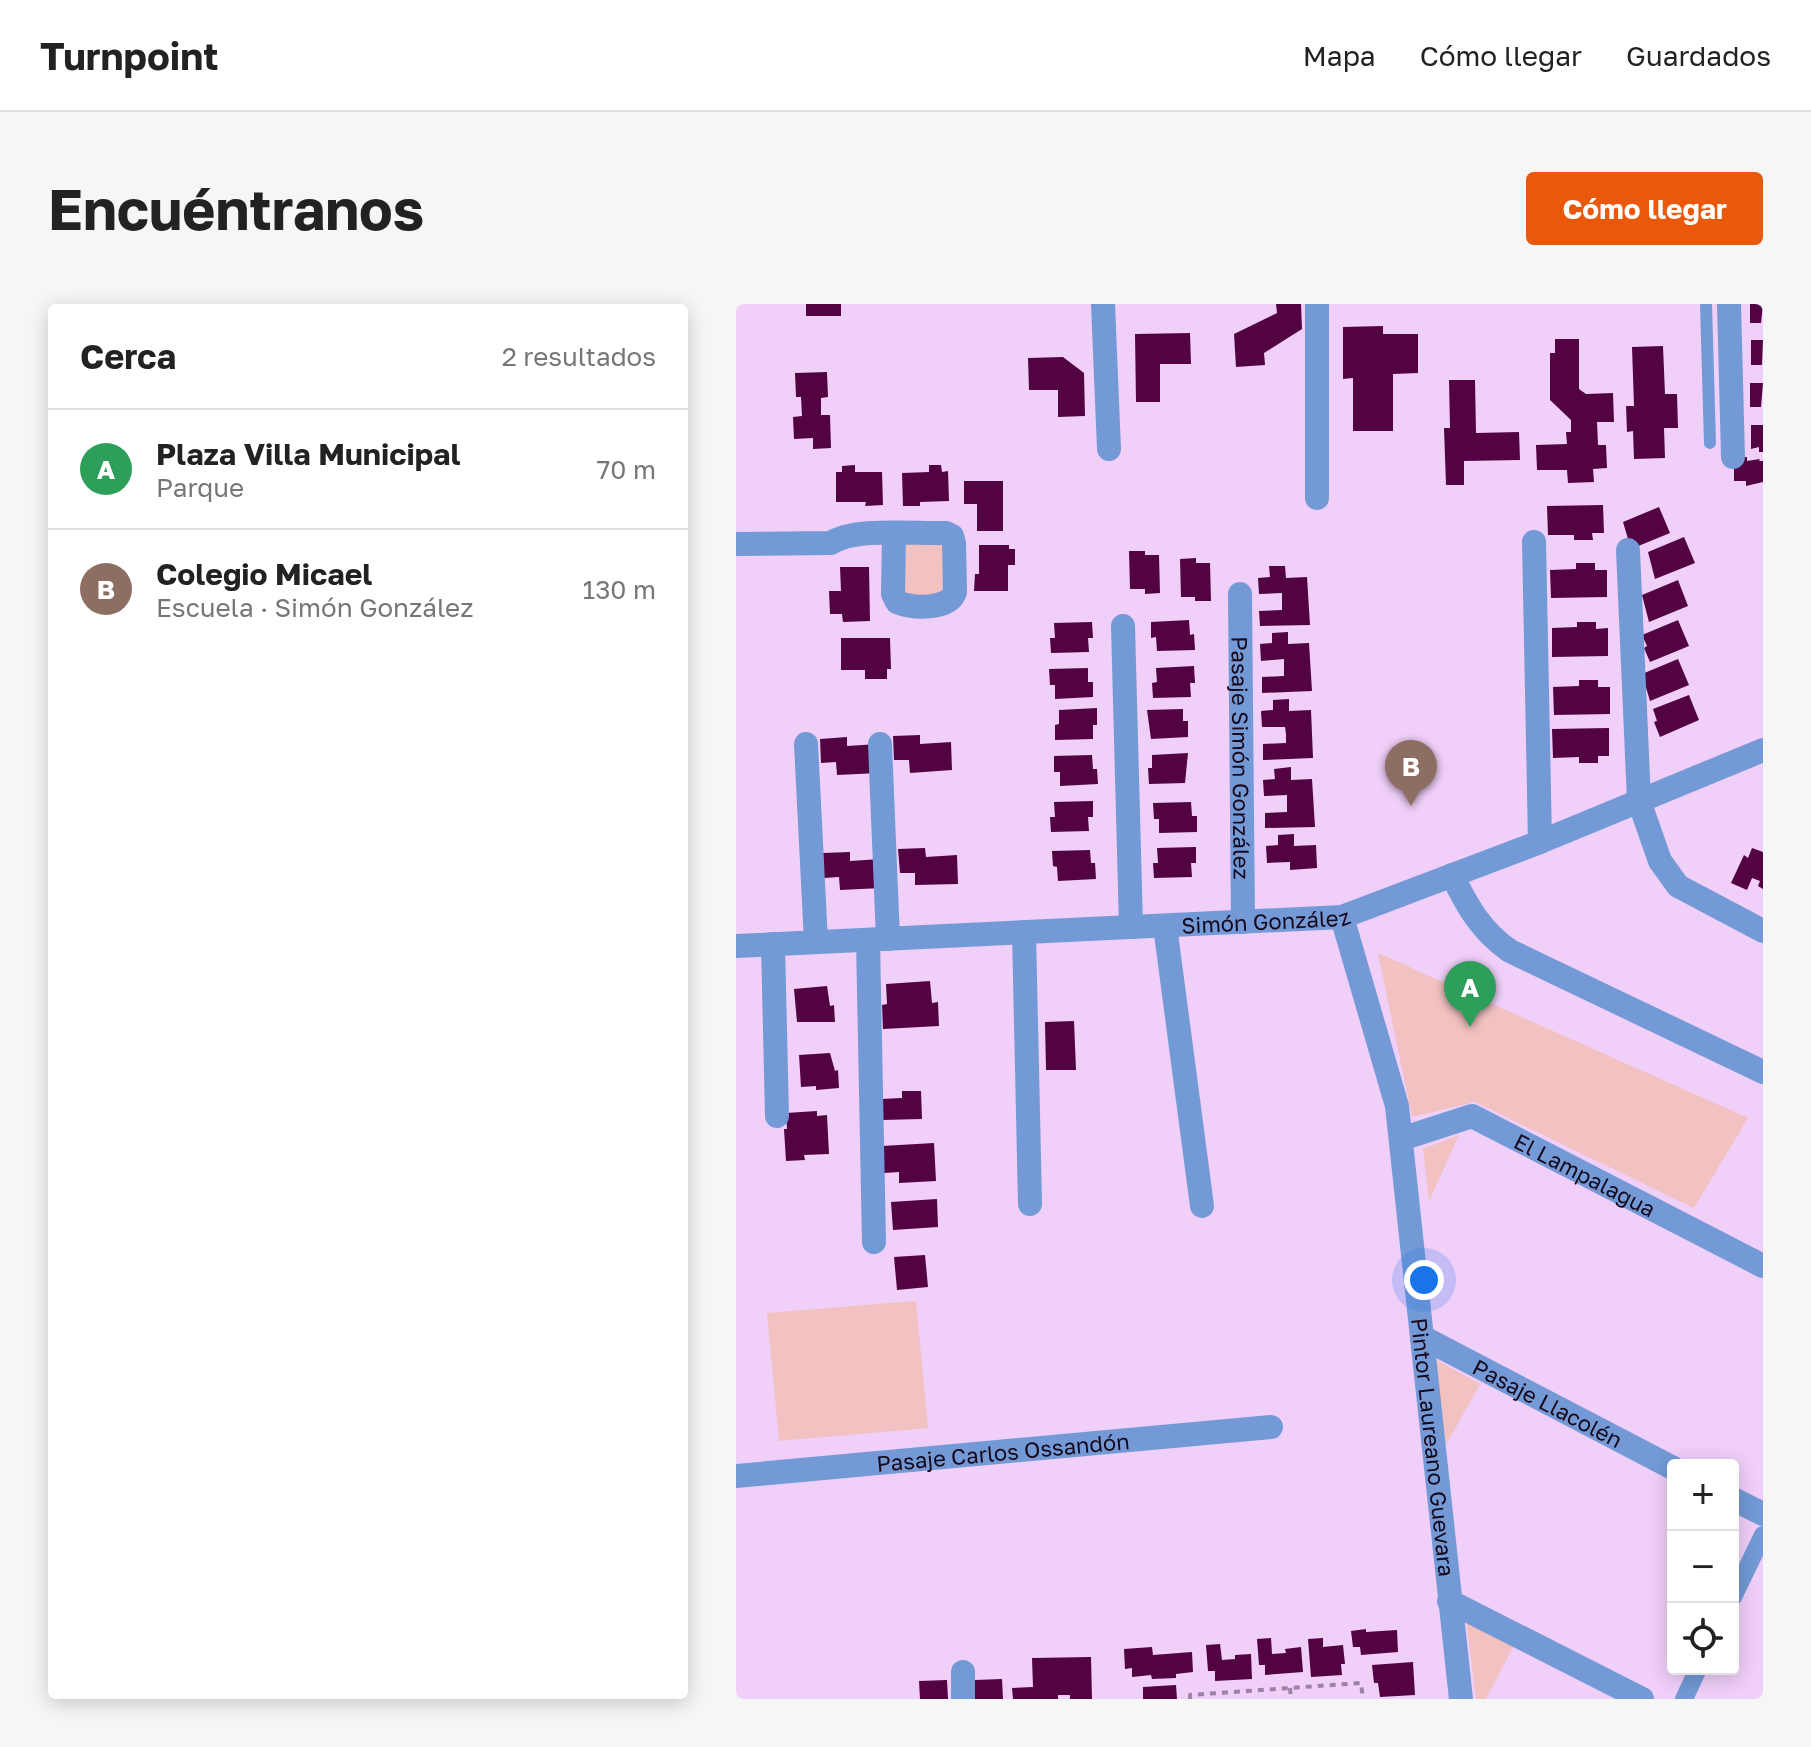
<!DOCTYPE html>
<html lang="es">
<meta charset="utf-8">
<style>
:root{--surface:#fff;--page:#f6f6f6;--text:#222;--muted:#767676;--line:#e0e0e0;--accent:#ea580c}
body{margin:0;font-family:"Golos Text",sans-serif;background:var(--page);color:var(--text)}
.controls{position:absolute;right:24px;bottom:24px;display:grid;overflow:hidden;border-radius:8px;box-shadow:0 4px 20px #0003}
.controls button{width:72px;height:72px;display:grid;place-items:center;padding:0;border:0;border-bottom:2px solid var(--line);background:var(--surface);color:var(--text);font:40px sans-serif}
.you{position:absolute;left:688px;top:976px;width:28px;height:28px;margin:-20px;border:6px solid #fff;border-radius:50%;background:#1a73e8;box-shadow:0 0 0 12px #1a73e833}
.badge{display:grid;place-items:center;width:52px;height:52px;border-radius:50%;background:var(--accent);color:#fff;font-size:26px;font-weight:700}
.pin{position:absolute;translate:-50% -66px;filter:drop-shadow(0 2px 4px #0008)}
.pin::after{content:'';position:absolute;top:42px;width:28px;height:24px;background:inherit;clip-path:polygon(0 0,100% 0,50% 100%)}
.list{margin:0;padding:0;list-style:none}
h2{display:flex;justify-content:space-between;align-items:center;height:104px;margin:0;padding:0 32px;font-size:34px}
h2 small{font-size:26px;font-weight:400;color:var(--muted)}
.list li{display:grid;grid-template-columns:52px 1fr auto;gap:24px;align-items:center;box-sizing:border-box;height:120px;padding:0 32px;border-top:2px solid var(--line)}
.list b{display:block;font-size:30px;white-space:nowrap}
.list p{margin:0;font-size:26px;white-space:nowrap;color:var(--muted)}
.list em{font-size:26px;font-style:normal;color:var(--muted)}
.icon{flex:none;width:44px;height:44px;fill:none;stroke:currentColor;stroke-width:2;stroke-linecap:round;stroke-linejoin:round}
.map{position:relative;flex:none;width:1027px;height:1395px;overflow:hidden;border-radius:8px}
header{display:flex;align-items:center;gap:48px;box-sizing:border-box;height:112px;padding:0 40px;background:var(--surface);border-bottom:2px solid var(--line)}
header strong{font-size:38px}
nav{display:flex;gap:44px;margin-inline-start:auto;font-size:28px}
.intro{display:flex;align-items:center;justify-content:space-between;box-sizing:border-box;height:192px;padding:0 48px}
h1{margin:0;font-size:56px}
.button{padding:20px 36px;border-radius:8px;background:var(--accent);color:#fff;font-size:28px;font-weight:700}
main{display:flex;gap:48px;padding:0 48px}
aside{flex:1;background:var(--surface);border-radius:8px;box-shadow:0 4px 20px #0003}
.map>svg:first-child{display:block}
</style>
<header>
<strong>Turnpoint</strong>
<nav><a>Mapa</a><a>Cómo llegar</a><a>Guardados</a></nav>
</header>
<div class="intro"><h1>Encuéntranos</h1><a class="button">Cómo llegar</a></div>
<main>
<aside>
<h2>Cerca<small>2 resultados</small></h2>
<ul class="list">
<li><span class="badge" style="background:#2e9e5b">A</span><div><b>Plaza Villa Municipal</b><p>Parque</p></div><em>70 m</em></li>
<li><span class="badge" style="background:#8d6e63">B</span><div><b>Colegio Micael</b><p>Escuela · Simón González</p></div><em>130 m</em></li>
</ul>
</aside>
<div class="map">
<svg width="1027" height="1395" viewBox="0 0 1027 1395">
<rect width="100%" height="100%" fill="#f0cff9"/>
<!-- green -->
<path fill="#f2c1c1" d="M 210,237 L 211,292 L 166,292 L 166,238 Z
M 642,649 L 1012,814 L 958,904 L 739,798 L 676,813 Z
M 723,831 L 693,897 L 687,845 Z
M 180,997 L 192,1124 L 43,1137 L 31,1009 Z
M 697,1054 L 744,1080 L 710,1141 Z
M 730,1317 L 778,1341 L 750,1395 L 740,1395 Z"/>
<!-- building -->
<path fill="#530242" d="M 70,0 L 105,0 L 105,12 L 70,12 Z
M 540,0 L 565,0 L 566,25 L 528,49 L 529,61 L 500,63 L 498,30 L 541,9 Z
M 1014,0 L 1027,0 L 1025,19 L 1014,19 Z
M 647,22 L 647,30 L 682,30 L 682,69 L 657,70 L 657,127 L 617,127 L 617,74 L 607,75 L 607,23 Z
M 454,29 L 455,60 L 424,60 L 424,98 L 400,98 L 399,30 Z
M 819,35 L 843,35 L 843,85 L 850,90 L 877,89 L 878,118 L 861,118 L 862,141 L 870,141 L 871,164 L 857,165 L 858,178 L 832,179 L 831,166 L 801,166 L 800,141 L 831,140 L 830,128 L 835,128 L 835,116 L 814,96 L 814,49 L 819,49 Z
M 1015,36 L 1027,36 L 1026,61 L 1015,61 Z
M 927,42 L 929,90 L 941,90 L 942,124 L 928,124 L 929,154 L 898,155 L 897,127 L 891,128 L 890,102 L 898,102 L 896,43 Z
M 327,53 L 348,69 L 349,112 L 322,113 L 322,86 L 293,86 L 292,54 Z
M 91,68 L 92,93 L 85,94 L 85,111 L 94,111 L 95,144 L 77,145 L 77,134 L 58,135 L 57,113 L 66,112 L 65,93 L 60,93 L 59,69 Z
M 713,76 L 739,76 L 740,129 L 783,128 L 784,156 L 728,157 L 728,181 L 710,181 L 708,124 L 714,124 Z
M 1014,79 L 1027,79 L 1025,103 L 1014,103 Z
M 1015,121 L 1027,121 L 1027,148 L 1023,148 L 1023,143 L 1015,145 Z
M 998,153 L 1011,153 L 1011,157 L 1024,155 L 1023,157 L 1027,157 L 1027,178 L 1010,182 L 1010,177 L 998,177 Z
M 119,161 L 119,168 L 146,168 L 147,201 L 129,202 L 130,198 L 100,198 L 100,168 L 106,168 L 106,162 Z
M 193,161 L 205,161 L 206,168 L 212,167 L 213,197 L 184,198 L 184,202 L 167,202 L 166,169 L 193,168 Z
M 228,177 L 267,177 L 267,227 L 241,227 L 241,200 L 228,200 Z
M 867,201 L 868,229 L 856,229 L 857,236 L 838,236 L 838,231 L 812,231 L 811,202 Z
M 923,203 L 934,229 L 895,245 L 887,218 Z
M 948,233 L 959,259 L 919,275 L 912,248 Z
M 243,241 L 273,241 L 273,245 L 279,245 L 279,261 L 272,261 L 272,287 L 238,287 L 239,270 L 243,270 Z
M 393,247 L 409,247 L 409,251 L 423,251 L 424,289 L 409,290 L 409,285 L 394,285 Z
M 460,254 L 460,259 L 474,259 L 475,297 L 459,297 L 459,293 L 445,293 L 444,255 Z
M 840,259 L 859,259 L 859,266 L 871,266 L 871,293 L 815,294 L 814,266 L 840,265 Z
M 533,262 L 549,262 L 550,274 L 571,273 L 574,321 L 524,322 L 523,307 L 546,306 L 546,289 L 523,290 L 522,274 L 534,273 Z
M 104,263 L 133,263 L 134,317 L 107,318 L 106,310 L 94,310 L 93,287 L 105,287 Z
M 942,276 L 952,302 L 913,318 L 906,291 Z
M 453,316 L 454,331 L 458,330 L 459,346 L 421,347 L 420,333 L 415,334 L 415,318 Z
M 942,316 L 953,342 L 914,358 L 908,344 L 911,342 L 906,331 Z
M 356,318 L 357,334 L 352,334 L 353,348 L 315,349 L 314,334 L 319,334 L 318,319 Z
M 841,318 L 860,318 L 860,325 L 872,324 L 872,352 L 816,353 L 816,324 L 841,323 Z
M 552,328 L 552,340 L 573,339 L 576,387 L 526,389 L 526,373 L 548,372 L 548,355 L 525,357 L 524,340 L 536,339 L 536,329 Z
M 105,334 L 154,334 L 155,365 L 151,365 L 151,375 L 129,375 L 129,366 L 105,366 Z
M 942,355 L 953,381 L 914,397 L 906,370 Z
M 458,362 L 459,379 L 454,379 L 455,393 L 417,394 L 416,379 L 421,378 L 420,364 Z
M 352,364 L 352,378 L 357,378 L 357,393 L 319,395 L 319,381 L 314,381 L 313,365 Z
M 843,376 L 862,376 L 862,383 L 874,383 L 874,410 L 818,411 L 817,383 L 843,382 Z
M 953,391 L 963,416 L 924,433 L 918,418 L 921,417 L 917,405 Z
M 553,395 L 553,407 L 575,406 L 577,454 L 527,456 L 527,440 L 550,439 L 550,430 L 549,423 L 526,423 L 525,407 L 537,406 L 537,396 Z
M 361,404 L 361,421 L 357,421 L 357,435 L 319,436 L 319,421 L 323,420 L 323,406 Z
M 447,405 L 447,417 L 452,417 L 452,433 L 415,435 L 411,406 Z
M 873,424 L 873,452 L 862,452 L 862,459 L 843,459 L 843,453 L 817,454 L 816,425 Z
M 184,431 L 184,440 L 215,438 L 216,466 L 174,469 L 173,456 L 158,456 L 157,432 Z
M 111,433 L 111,442 L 142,440 L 143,469 L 101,471 L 100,458 L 85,459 L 84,435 Z
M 452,449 L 449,479 L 413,480 L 412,464 L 416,464 L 416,451 Z
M 356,451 L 357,465 L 361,465 L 362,480 L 324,482 L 324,468 L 318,468 L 318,452 Z
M 555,463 L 555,476 L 576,475 L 579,523 L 529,524 L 529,509 L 551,508 L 551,491 L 528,492 L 527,476 L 539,475 L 538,465 Z
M 357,497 L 357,513 L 352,513 L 353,527 L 315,528 L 314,513 L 319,513 L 318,498 Z
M 455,498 L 456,512 L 461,512 L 461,528 L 423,529 L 423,515 L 418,515 L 417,499 Z
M 558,530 L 558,542 L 580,541 L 581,564 L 554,566 L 554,558 L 531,559 L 530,542 L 542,541 L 542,531 Z
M 460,543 L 460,559 L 455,559 L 456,573 L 418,574 L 417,559 L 422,559 L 421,544 Z
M 189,544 L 190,553 L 221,551 L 222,580 L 179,581 L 179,569 L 164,569 L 162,545 Z
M 1016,544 L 1027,548 L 1027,585 L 1022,582 L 1024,577 L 1016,574 L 1011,586 L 995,579 L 1008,551 L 1012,554 Z
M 354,546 L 355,559 L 359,559 L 360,575 L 322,577 L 321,563 L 317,562 L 316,547 Z
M 114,548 L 114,557 L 145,555 L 146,584 L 104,586 L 103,573 L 88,574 L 87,549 Z
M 194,677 L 196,699 L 202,698 L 203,722 L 147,725 L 146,701 L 151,700 L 150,680 Z
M 91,682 L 94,702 L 98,701 L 99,718 L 61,718 L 58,685 Z
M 338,717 L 340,766 L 310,766 L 309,718 Z
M 94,749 L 99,767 L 102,766 L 103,784 L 80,786 L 80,782 L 65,783 L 63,751 Z
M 166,787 L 185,787 L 186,815 L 146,816 L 145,795 L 166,794 Z
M 81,807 L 81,812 L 91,811 L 93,850 L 68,851 L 69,856 L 50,857 L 48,825 L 51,825 L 50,809 Z
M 198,839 L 200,877 L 163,879 L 163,868 L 148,869 L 146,842 Z
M 201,895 L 202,923 L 157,926 L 155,898 Z
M 189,951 L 192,983 L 161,986 L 158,953 Z
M 630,1325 L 630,1328 L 661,1326 L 662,1348 L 625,1351 L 624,1343 L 617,1343 L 615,1327 Z
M 535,1334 L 536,1350 L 550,1349 L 549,1345 L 565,1343 L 567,1368 L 529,1371 L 529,1361 L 523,1361 L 521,1335 Z
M 587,1334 L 587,1343 L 607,1341 L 609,1360 L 605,1360 L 606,1371 L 575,1373 L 572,1335 Z
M 484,1340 L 486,1356 L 499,1355 L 499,1351 L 515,1350 L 516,1375 L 479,1377 L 479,1367 L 472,1367 L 470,1341 Z
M 416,1343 L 417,1351 L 456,1348 L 457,1368 L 440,1370 L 440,1374 L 416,1375 L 415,1371 L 396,1373 L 396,1364 L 389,1365 L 388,1345 Z
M 355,1353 L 356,1395 L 334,1395 L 334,1391 L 322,1391 L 322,1395 L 277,1395 L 276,1384 L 297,1383 L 296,1354 Z
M 677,1358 L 679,1391 L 644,1393 L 642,1379 L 638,1379 L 636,1361 Z
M 266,1375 L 267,1395 L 239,1395 L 239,1376 Z
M 211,1376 L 212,1395 L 184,1395 L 183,1377 Z
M 440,1381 L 441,1395 L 407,1395 L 407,1383 Z"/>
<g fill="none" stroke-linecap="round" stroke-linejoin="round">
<!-- path -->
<path stroke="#9c82a3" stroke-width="4" stroke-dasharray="6 6" stroke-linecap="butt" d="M 554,1384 L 555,1395
M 454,1395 L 454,1391 L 625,1379 L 627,1395"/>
<!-- service -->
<path stroke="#739ad6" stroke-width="12" d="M 970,0 L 974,139"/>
<!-- pedestrian -->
<path stroke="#739ad6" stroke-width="18" d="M 997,1293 L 1027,1231
M 948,1395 L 962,1365"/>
<!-- minor -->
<g stroke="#739ad6" stroke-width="24">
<path d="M 367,0 L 373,145"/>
<path d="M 993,0 L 997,153"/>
<path d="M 581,194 L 581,0"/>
<path d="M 798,238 L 804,538"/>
<path d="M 0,240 L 95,239 C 119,223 180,230 210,229 L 216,232 L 218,239 L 219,288 C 213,306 177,305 161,298 L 157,290 L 158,230"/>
<path d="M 892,246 L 903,497 L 924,557 L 942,582 L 1027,627"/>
<path id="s1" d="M 504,290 L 507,618"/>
<path d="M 387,322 L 395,623"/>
<path d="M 70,440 L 80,638"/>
<path d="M 144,440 L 152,635"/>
<path d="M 716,571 C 731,602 745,627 774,647 L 1027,768"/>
<path id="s2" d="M 606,613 L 661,802 L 725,1395"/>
<path d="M 429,622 L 466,902"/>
<path d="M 288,628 L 294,900"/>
<path d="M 132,636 L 138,938"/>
<path d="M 37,640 L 41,812"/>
<path id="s3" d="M 0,642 L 606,613 L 804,538 L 1027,446"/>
<path id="s4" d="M 665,835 L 736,812 L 1027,962"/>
<path id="s5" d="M 686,1033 L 937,1164"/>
<path id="s6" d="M 0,1172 L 535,1123"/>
<path d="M 997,1195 L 1027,1210"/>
<path d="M 713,1297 L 906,1395"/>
<path d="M 227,1368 L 227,1395"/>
</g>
</g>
<g text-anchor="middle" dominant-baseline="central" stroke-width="8" stroke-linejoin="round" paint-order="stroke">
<!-- street labels -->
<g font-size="22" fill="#17091b" stroke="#fdfdfd">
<text stroke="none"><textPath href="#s1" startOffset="164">Pasaje Simón González</textPath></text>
<text stroke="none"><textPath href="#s3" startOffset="530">Simón González</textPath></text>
<text stroke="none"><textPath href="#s4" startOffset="202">El Lampalagua</textPath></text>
<text stroke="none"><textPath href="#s5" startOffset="142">Pasaje Llacolén</textPath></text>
<text stroke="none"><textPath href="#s2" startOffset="540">Pintor Laureano Guevara</textPath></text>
<text stroke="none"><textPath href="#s6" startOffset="268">Pasaje Carlos Ossandón</textPath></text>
</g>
</g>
</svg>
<div class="controls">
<button>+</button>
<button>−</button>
<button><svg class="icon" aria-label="locate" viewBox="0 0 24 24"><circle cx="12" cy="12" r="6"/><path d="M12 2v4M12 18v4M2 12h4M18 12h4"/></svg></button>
</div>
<div class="you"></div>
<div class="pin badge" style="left:734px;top:723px;background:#2e9e5b">A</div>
<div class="pin badge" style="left:675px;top:502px;background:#8d6e63">B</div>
</div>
</main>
